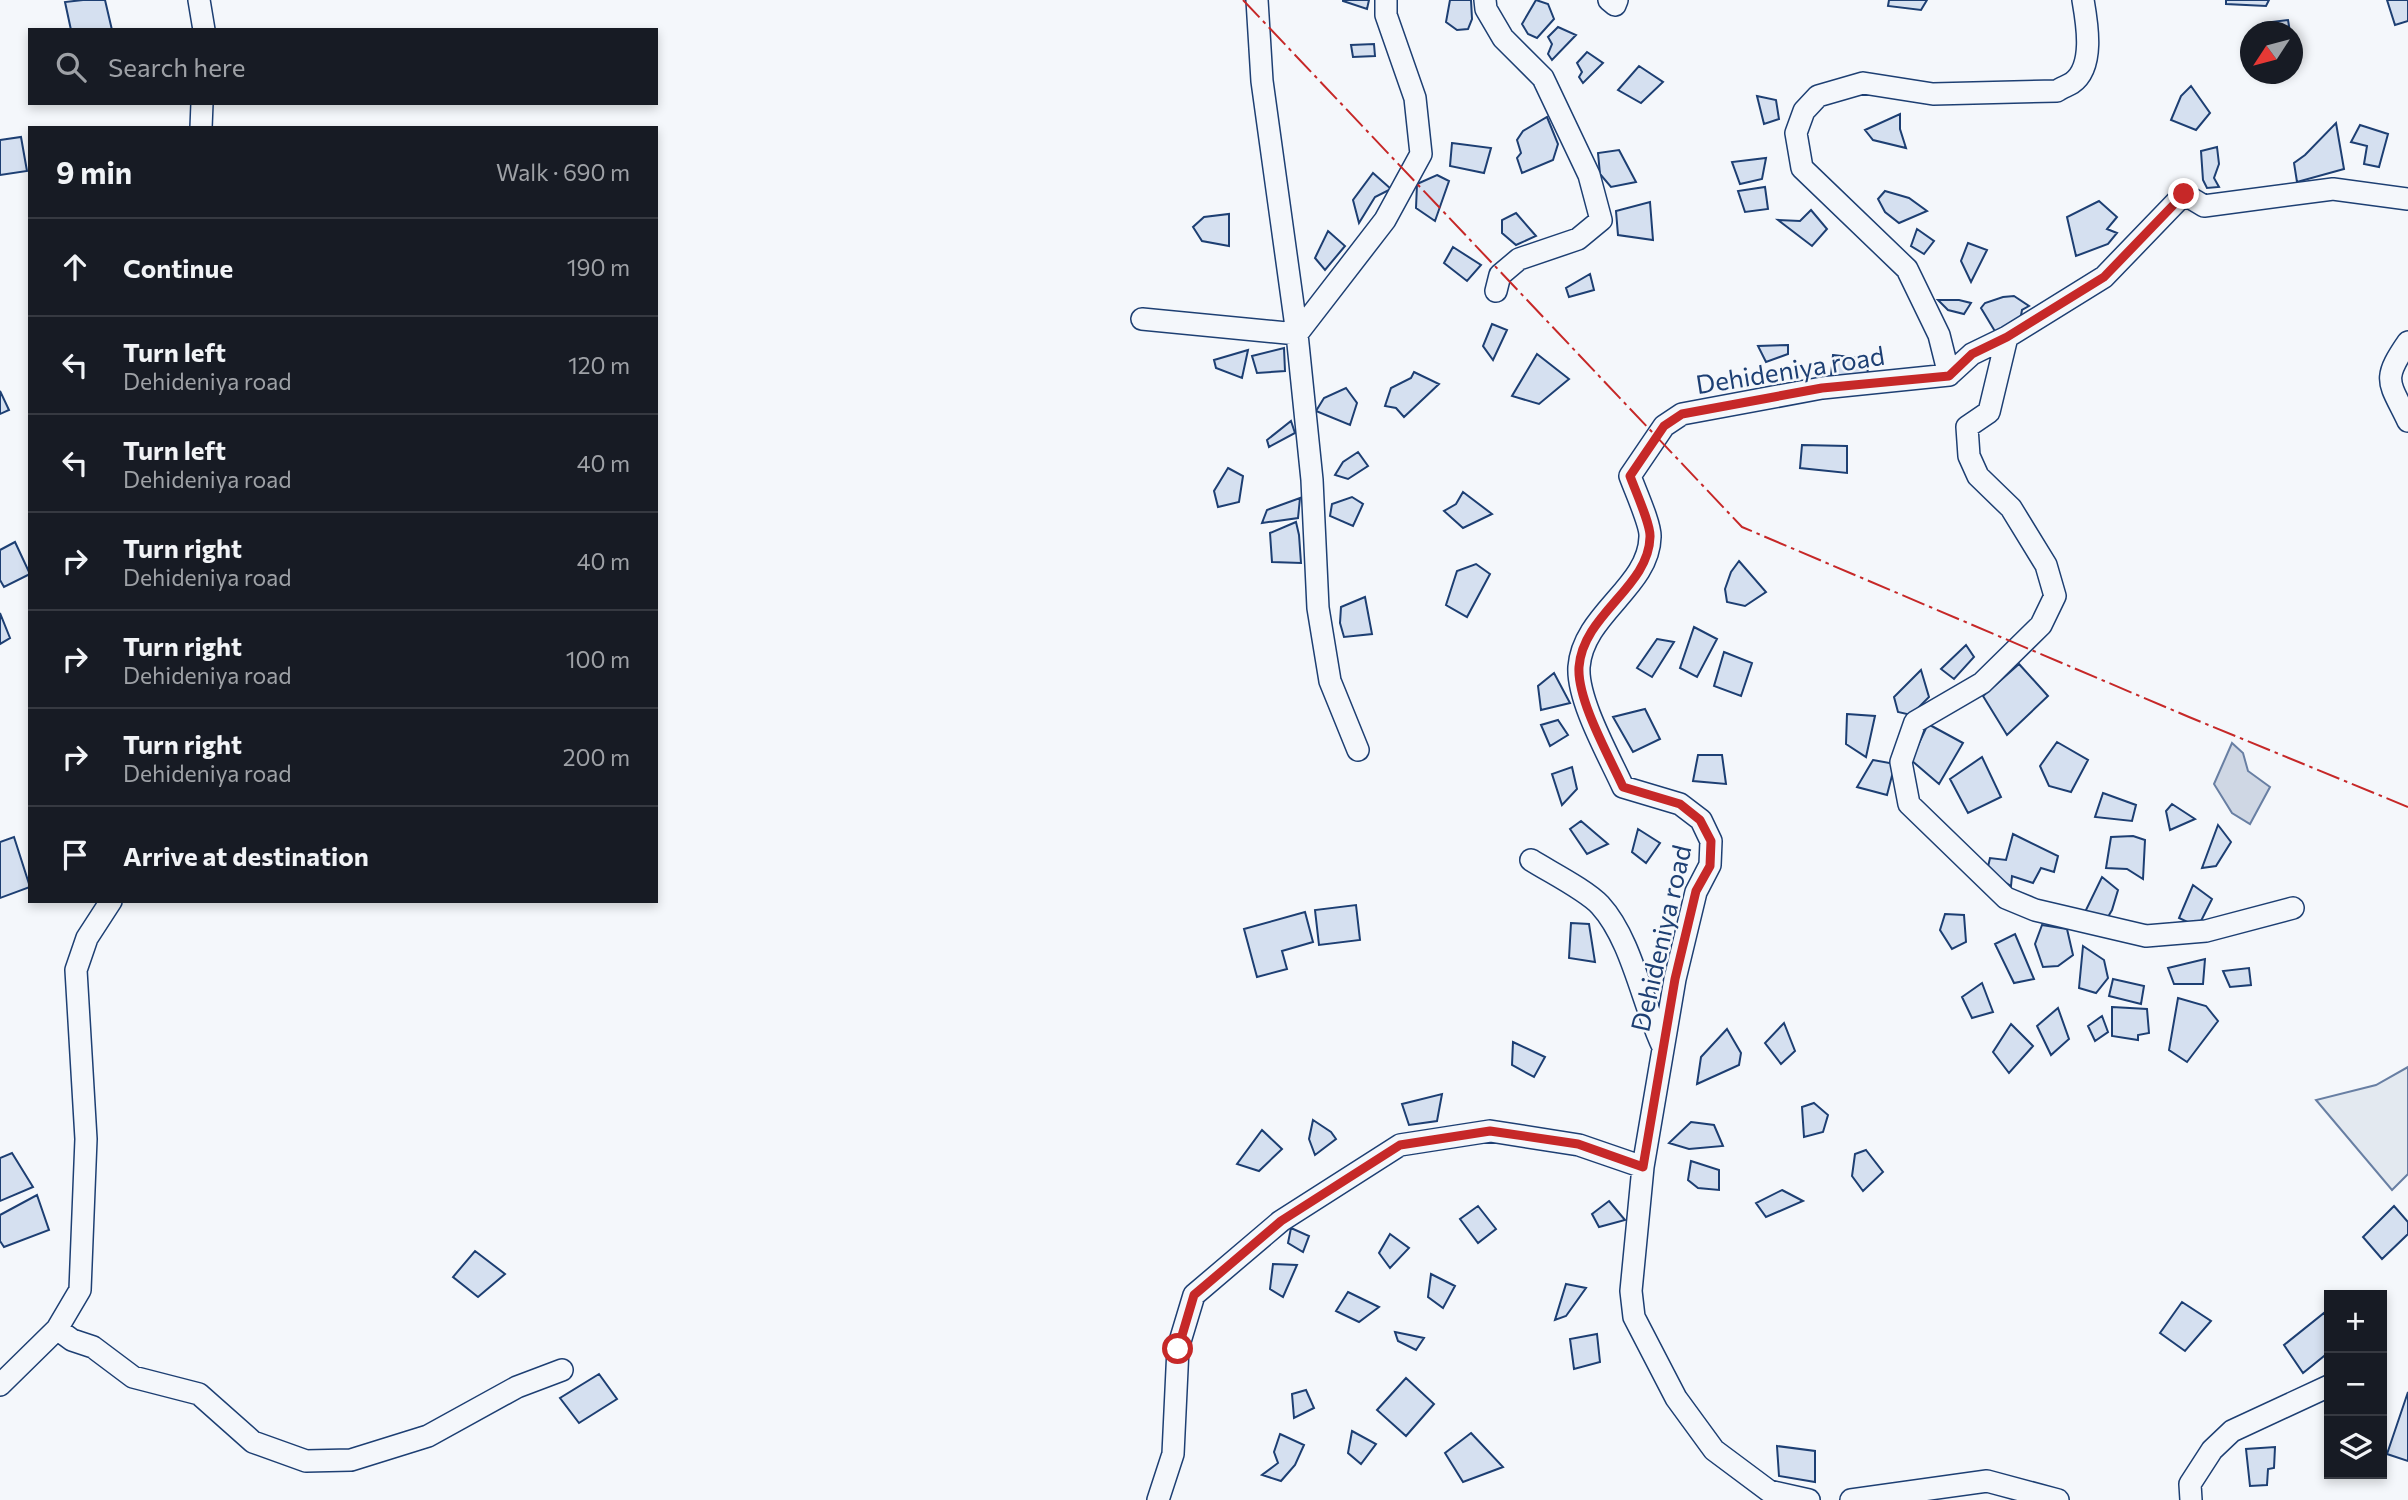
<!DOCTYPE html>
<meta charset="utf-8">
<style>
:root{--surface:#171b24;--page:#242831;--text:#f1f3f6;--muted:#9ea1a6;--line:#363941}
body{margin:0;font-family:Commissioner,sans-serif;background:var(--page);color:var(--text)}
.controls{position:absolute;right:21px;bottom:21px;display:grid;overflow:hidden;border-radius:0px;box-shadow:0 4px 10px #0003}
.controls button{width:63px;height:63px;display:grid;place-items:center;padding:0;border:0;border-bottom:2px solid var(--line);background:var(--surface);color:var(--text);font:35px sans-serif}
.compass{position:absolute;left:2240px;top:21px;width:63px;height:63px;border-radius:50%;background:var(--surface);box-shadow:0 4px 10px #0003;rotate:234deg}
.stop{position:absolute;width:21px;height:21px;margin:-16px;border:5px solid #c62828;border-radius:50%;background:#fff}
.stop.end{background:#c62828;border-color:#fff;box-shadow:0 2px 7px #0008}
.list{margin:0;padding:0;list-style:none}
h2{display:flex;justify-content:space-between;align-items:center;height:91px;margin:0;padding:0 28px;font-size:30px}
h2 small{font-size:23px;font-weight:400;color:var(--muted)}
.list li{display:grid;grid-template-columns:46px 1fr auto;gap:21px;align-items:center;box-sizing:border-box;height:98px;padding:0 28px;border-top:2px solid var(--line)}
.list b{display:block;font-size:26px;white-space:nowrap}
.list p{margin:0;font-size:23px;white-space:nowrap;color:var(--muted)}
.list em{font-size:23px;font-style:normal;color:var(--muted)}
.icon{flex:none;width:38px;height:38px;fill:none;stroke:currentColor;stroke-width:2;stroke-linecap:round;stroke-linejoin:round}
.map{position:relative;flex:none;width:2408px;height:1500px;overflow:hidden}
.search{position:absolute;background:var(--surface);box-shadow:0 4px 10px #0003;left:28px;top:28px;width:630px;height:77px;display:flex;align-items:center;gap:18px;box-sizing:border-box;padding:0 24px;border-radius:0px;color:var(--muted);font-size:26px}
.panel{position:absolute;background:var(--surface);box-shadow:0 4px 10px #0003;left:28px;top:126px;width:630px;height:777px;border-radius:0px}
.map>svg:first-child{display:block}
</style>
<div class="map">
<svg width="2408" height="1500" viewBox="0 0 2408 1500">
<rect width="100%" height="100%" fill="#f4f7fb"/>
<!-- green -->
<path fill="#e3e9f0" stroke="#687fa3" stroke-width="2" d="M 2408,1067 L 2408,1174 L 2392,1190 L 2316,1100 L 2376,1085 Z"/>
<!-- water -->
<path fill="#cfd7e4" stroke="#687fa3" stroke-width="2" d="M 2232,743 L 2243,753 L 2248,771 L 2270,787 L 2250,824 L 2232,813 L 2214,784 Z"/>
<!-- building -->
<path fill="#d5e0f0" stroke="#1d3f73" stroke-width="2" d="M 83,0 L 105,0 L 112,30 L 71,30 L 65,2 Z
M 1343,0 L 1369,0 L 1367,9 L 1343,1 Z
M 1450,0 L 1471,0 L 1472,19 L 1468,29 L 1457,30 L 1446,22 Z
M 1536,0 L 1548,4 L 1554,19 L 1537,38 L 1528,34 L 1522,24 Z
M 1889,0 L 1927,0 L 1921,10 L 1888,6 Z
M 2226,0 L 2269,0 L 2266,6 L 2226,4 Z
M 2387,0 L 2408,0 L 2408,21 L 2395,25 Z
M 2288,20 L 2290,32 L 2265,32 L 2263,23 Z
M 1558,27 L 1576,35 L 1552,60 L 1548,54 L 1552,44 L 1548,37 Z
M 1374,44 L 1375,56 L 1353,57 L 1351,45 Z
M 1587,52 L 1603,63 L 1583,83 L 1579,77 L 1582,72 L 1577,63 Z
M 1639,66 L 1663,82 L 1641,103 L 1618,90 Z
M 2191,86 L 2210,113 L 2196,130 L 2171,120 L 2181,96 Z
M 1757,96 L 1776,100 L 1779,119 L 1764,124 Z
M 1900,114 L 1900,129 L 1906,148 L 1873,140 L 1865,130 Z
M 1547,117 L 1558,144 L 1553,160 L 1522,173 L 1517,158 L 1521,153 L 1517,140 L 1523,131 Z
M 2336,123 L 2344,169 L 2297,182 L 2294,163 L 2305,155 Z
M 2360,125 L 2388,134 L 2379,167 L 2364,164 L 2367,146 L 2351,142 Z
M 21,137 L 27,171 L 0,175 L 0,140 Z
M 1452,143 L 1491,148 L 1484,173 L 1450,166 Z
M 2217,147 L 2219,164 L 2214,178 L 2219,187 L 2207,188 L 2203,180 L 2201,151 Z
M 1619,150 L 1636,182 L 1611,187 L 1600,174 L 1598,153 Z
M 1766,158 L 1762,179 L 1740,184 L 1732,162 Z
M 1373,173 L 1391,189 L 1375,197 L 1359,223 L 1353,200 Z
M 1437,175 L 1449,181 L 1435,221 L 1416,208 L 1417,184 Z
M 1765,187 L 1768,209 L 1745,212 L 1738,191 Z
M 1885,191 L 1909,198 L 1927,211 L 1899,223 L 1885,212 L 1878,199 Z
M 2099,201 L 2117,217 L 2107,229 L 2117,233 L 2108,244 L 2076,256 L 2067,217 Z
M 1650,202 L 1653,240 L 1618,235 L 1616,211 Z
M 1811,210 L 1827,229 L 1812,246 L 1778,220 L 1800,221 Z
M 1516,213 L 1536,236 L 1516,245 L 1502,233 L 1502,220 Z
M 1229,214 L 1229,246 L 1202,241 L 1193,227 L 1204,217 Z
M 1917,229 L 1934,241 L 1924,254 L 1911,246 Z
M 1328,231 L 1345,246 L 1325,270 L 1315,258 Z
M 1968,243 L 1987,250 L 1971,282 L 1961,261 Z
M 1453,247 L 1481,265 L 1467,281 L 1444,263 Z
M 1590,274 L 1594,290 L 1569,297 L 1566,288 Z
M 2014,296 L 2029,306 L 2022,310 L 2020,321 L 1996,333 L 1981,308 L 1985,303 L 2003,297 Z
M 1938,300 L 1959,300 L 1971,303 L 1964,314 L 1948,310 Z
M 1492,324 L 1507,330 L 1493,360 L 1483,346 Z
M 1788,345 L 1788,354 L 1766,362 L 1758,346 Z
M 1284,348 L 1285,371 L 1257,373 L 1252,356 Z
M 1248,350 L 1242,378 L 1216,368 L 1214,360 Z
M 1537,354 L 1569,379 L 1539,404 L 1512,396 Z
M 1833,355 L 1867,359 L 1868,377 L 1831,376 Z
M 1414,372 L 1439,384 L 1404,417 L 1396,408 L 1385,406 L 1391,388 L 1411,378 Z
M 1346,388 L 1357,403 L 1350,425 L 1316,411 L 1324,398 Z
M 0,391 L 9,410 L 0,414 Z
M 1291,421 L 1295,433 L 1269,447 L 1267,440 Z
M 1802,445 L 1847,446 L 1847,473 L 1800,468 Z
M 1358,452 L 1368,466 L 1348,479 L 1335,475 L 1343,462 Z
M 1228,468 L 1243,476 L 1239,502 L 1218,507 L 1214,491 Z
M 1463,492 L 1492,514 L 1463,528 L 1444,511 L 1456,504 Z
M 1352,497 L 1363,504 L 1353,526 L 1330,516 L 1332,504 Z
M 1300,498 L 1298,518 L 1262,523 L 1267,510 Z
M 1296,522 L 1299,535 L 1301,563 L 1272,562 L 1270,533 Z
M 15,542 L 30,574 L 4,587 L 0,580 L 0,550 Z
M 1739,561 L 1766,592 L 1745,606 L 1727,602 L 1725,589 L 1731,572 Z
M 1476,564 L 1490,574 L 1467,617 L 1446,605 L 1457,571 Z
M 1365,597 L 1372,634 L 1344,637 L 1340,623 L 1341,607 Z
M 0,613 L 10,638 L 0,644 Z
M 1694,627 L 1717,639 L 1697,677 L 1680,668 Z
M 1657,639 L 1674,642 L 1652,677 L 1637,668 Z
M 1966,645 L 1974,657 L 1954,679 L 1941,669 Z
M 1724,652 L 1752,663 L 1741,696 L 1714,686 Z
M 2019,664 L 2048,696 L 2007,735 L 1983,696 Z
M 1921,670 L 1929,697 L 1911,715 L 1898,712 L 1894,697 Z
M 1554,673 L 1570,703 L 1541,710 L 1538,686 Z
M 1645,709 L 1660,739 L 1633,752 L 1613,717 Z
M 1847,714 L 1875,716 L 1866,757 L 1846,744 Z
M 1558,720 L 1568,735 L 1550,746 L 1541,725 Z
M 1928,724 L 1963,743 L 1939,784 L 1911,760 Z
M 2057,742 L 2088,760 L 2071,792 L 2049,786 L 2040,766 Z
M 1698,755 L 1722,755 L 1726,784 L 1693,781 Z
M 1982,757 L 2001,797 L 1968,813 L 1950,779 Z
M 1873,760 L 1895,764 L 1887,795 L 1857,787 Z
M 1572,767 L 1577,789 L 1562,805 L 1552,774 Z
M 2103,793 L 2136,805 L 2132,821 L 2095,817 Z
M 2172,804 L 2195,819 L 2170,830 L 2166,811 Z
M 1581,821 L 1608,844 L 1587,854 L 1570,829 Z
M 2218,825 L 2231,842 L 2216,866 L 2202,868 Z
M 1638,829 L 1660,843 L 1646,863 L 1632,852 Z
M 2013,834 L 2058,856 L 2054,872 L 2041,868 L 2033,883 L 2012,876 L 2011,886 L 1987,871 L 1990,858 L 2006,860 Z
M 2133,836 L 2145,840 L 2143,879 L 2127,869 L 2106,868 L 2111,837 Z
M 14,837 L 30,887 L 0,898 L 0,842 Z
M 2102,877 L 2118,890 L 2112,910 L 2105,922 L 2085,912 Z
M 2193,885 L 2212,899 L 2198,927 L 2179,918 Z
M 1356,905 L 1360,940 L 1319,945 L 1315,910 Z
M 1305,912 L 1313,942 L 1282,951 L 1287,969 L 1257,977 L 1244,929 Z
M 1945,914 L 1964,915 L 1966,942 L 1952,949 L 1940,930 Z
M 1571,923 L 1589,924 L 1595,962 L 1569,958 Z
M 2042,925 L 2067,929 L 2073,955 L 2058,966 L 2043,967 L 2035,944 Z
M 2015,934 L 2034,979 L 2014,983 L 1995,944 Z
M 2083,946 L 2104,960 L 2108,978 L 2096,993 L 2079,988 Z
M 2205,959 L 2203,984 L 2174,984 L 2168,968 Z
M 2249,968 L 2251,985 L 2230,987 L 2223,971 Z
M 2113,979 L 2144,986 L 2141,1004 L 2109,996 Z
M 1982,983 L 1993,1012 L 1972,1018 L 1962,997 Z
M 2178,998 L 2206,1006 L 2218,1021 L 2187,1062 L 2169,1050 Z
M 2112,1007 L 2147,1009 L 2149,1033 L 2138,1035 L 2138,1040 L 2112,1036 Z
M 2058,1008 L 2069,1039 L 2051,1055 L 2037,1026 Z
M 2102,1016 L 2108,1032 L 2095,1041 L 2088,1026 Z
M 1784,1023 L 1795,1051 L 1781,1064 L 1765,1043 Z
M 2011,1024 L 2033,1046 L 2009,1073 L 1993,1052 Z
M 1727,1029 L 1741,1053 L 1739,1065 L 1697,1084 L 1701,1057 Z
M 1513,1042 L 1545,1057 L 1534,1077 L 1512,1065 Z
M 1442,1094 L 1437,1121 L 1409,1125 L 1402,1104 Z
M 1814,1103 L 1828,1115 L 1823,1132 L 1804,1137 L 1802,1107 Z
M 1313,1120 L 1331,1132 L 1336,1139 L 1315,1155 L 1309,1139 Z
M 1691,1122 L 1714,1125 L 1723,1146 L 1689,1149 L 1669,1143 Z
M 1262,1130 L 1282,1149 L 1259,1171 L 1237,1164 Z
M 1866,1150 L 1883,1172 L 1863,1191 L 1852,1176 L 1855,1154 Z
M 12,1153 L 33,1187 L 0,1201 L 0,1158 Z
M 1691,1161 L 1719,1170 L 1719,1190 L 1698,1188 L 1688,1180 Z
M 1782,1190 L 1803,1201 L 1766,1217 L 1756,1203 Z
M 37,1195 L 49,1230 L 4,1247 L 0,1241 L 0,1215 Z
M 1609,1201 L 1625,1220 L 1599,1227 L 1592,1214 Z
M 1478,1206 L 1496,1229 L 1478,1243 L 1460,1219 Z
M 2394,1206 L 2408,1222 L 2408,1234 L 2382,1259 L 2363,1237 Z
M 1291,1228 L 1309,1236 L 1303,1252 L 1288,1243 Z
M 1390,1234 L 1409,1248 L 1390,1268 L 1379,1253 Z
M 475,1251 L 505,1274 L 478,1297 L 453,1277 Z
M 1273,1264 L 1297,1265 L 1283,1297 L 1270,1289 Z
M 1431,1274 L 1455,1286 L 1443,1308 L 1428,1297 Z
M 1566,1284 L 1586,1288 L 1566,1316 L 1555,1320 Z
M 1348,1292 L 1379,1307 L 1359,1322 L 1336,1311 Z
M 2182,1302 L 2211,1321 L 2185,1351 L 2160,1333 Z
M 2324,1313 L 2329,1319 L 2329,1352 L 2303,1373 L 2284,1345 Z
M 1395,1332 L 1424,1338 L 1416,1350 L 1398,1341 Z
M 1597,1334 L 1600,1362 L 1574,1369 L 1570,1339 Z
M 599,1374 L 617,1399 L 579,1423 L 560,1398 Z
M 1406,1378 L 1434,1404 L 1406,1436 L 1377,1410 Z
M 1306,1390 L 1314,1408 L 1294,1418 L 1292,1394 Z
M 2408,1392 L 2408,1461 L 2387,1454 Z
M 1352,1431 L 1376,1444 L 1361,1464 L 1348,1453 Z
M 1471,1433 L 1503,1467 L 1463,1482 L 1445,1453 Z
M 1280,1434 L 1304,1445 L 1295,1465 L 1281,1481 L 1262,1475 L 1278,1463 L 1274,1452 Z
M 1777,1446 L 1815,1451 L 1815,1482 L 1779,1476 Z
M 2275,1447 L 2274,1468 L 2268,1469 L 2267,1485 L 2250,1486 L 2246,1449 Z"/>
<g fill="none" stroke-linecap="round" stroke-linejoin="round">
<defs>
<path id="minor" d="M 199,0 L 204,30
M 1257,0 L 1262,81 L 1297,334 L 1312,480 L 1318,608 L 1330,681 L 1358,750
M 1485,0 L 1486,9 L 1503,38 L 1543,78 L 1589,175 L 1601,220 L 1578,239 L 1519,259 L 1500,275 L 1496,291
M 1609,0 L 1615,5 L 1617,0
M 201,128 L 202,103
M 1142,319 L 1297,334 L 1385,220 L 1421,154 L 1415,98 L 1386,15 L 1386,0
M 2007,337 L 1989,412 L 1967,427 L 1969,456 L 1978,476 L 2011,508 L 2046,565 L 2055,596 L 2041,625 L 1982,683 L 1915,722 L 1901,762 L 1909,804 L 2006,898 L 2035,910 L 2146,936 L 2206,931 L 2293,908
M 2408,342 C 2381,381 2389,381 2408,421
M 1949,375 L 1939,335 L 1907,269 L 1802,168 L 1796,133 L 1804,111 L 1818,96 L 1863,83 L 1933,94 L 2057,91 C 2061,88 2067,86 2072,83 C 2095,67 2087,23 2083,0
M 1531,860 C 1550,872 1586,890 1600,905 C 1632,940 1642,1003 1663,1047
M 57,1329 L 72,1340 L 93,1347 L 133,1377 L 199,1394 L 253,1442 L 306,1461 L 351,1460 L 428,1436 L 517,1387 L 562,1370
M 0,1385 L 57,1329 L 80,1290 L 86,1139 L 76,970 L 87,938 L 111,901
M 1158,1500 L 1173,1454 L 1178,1348 L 1194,1295 L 1281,1221 L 1400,1145 L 1490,1131 L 1579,1145 L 1643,1167
M 1809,1500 L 1769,1491 L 1714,1450 L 1676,1398 L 1634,1317 L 1631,1291 L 1643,1167 L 1675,979 L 1696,892 L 1710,865 L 1711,841 L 1701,820 L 1680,804 L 1623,787 C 1609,756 1577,700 1579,667 C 1583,614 1649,587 1650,537 C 1651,525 1635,490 1630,476 L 1664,426 L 1682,414 L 1822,388 L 1949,375 L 1972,354 L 2007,337 L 2104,277 L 2184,194 L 2204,206 L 2333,189 L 2408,199
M 1851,1500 L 1987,1481 L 2058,1500
M 2191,1500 L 2190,1484 L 2212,1450 L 2232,1431 L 2329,1386"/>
</defs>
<!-- minor casing -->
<use href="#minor" stroke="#1d3f73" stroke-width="24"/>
<!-- minor -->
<use href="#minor" stroke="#f4f7fb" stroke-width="21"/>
<!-- power -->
<path stroke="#c62828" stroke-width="2" stroke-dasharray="24 5 3.5 5" stroke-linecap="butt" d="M 1243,0 L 1742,527 L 2189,717 L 2408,807"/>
</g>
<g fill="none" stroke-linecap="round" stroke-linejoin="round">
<!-- route -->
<path stroke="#c62828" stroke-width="9" d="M 1178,1349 L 1194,1295 L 1281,1221 L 1400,1145 L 1490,1131 L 1578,1144 L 1643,1167 L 1675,979 L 1696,891 L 1710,866 L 1711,841 L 1700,820 L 1680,804 L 1623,787 C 1609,756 1577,700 1579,667 C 1583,614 1649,587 1650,537 C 1651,525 1635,490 1630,476 L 1664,426 L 1682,414 L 1822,388 L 1949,376 L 1972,354 L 2007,337 L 2104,277 L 2184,194"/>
</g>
<g text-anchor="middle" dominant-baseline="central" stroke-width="5" stroke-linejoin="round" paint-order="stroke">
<!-- street labels -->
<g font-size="26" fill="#1d3f73" stroke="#f4f7fb">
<text transform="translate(1790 369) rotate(-9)">Dehideniya road</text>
<text transform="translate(1660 938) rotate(-77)">Dehideniya road</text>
</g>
</g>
</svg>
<div class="controls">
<button>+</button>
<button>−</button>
<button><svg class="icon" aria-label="layers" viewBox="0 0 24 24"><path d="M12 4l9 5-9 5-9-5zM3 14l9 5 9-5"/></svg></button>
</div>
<svg class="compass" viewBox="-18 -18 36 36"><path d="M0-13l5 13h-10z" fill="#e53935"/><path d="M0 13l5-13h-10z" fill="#9ea1a6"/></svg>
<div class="stop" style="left:1178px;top:1349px"></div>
<div class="stop end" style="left:2184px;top:194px"></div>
<div class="search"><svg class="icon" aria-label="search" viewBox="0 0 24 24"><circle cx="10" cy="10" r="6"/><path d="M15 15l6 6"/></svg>Search here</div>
<section class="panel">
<h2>9 min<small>Walk · 690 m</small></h2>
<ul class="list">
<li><svg class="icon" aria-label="ahead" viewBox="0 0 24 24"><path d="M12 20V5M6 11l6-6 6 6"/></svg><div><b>Continue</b></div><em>190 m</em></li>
<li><svg class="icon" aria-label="left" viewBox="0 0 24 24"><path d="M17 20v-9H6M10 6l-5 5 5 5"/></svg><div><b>Turn left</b><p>Dehideniya road</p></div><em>120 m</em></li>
<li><svg class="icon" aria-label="left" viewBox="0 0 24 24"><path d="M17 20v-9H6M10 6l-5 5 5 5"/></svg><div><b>Turn left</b><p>Dehideniya road</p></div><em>40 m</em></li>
<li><svg class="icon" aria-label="right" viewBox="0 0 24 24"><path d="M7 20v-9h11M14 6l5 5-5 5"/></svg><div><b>Turn right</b><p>Dehideniya road</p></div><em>40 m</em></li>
<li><svg class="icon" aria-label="right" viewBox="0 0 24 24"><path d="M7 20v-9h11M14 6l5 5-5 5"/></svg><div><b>Turn right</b><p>Dehideniya road</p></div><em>100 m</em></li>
<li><svg class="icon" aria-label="right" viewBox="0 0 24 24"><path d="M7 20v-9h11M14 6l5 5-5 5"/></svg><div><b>Turn right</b><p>Dehideniya road</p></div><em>200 m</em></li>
<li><svg class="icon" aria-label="arrive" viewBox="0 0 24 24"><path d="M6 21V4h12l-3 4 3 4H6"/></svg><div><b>Arrive at destination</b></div></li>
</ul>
</section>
</div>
